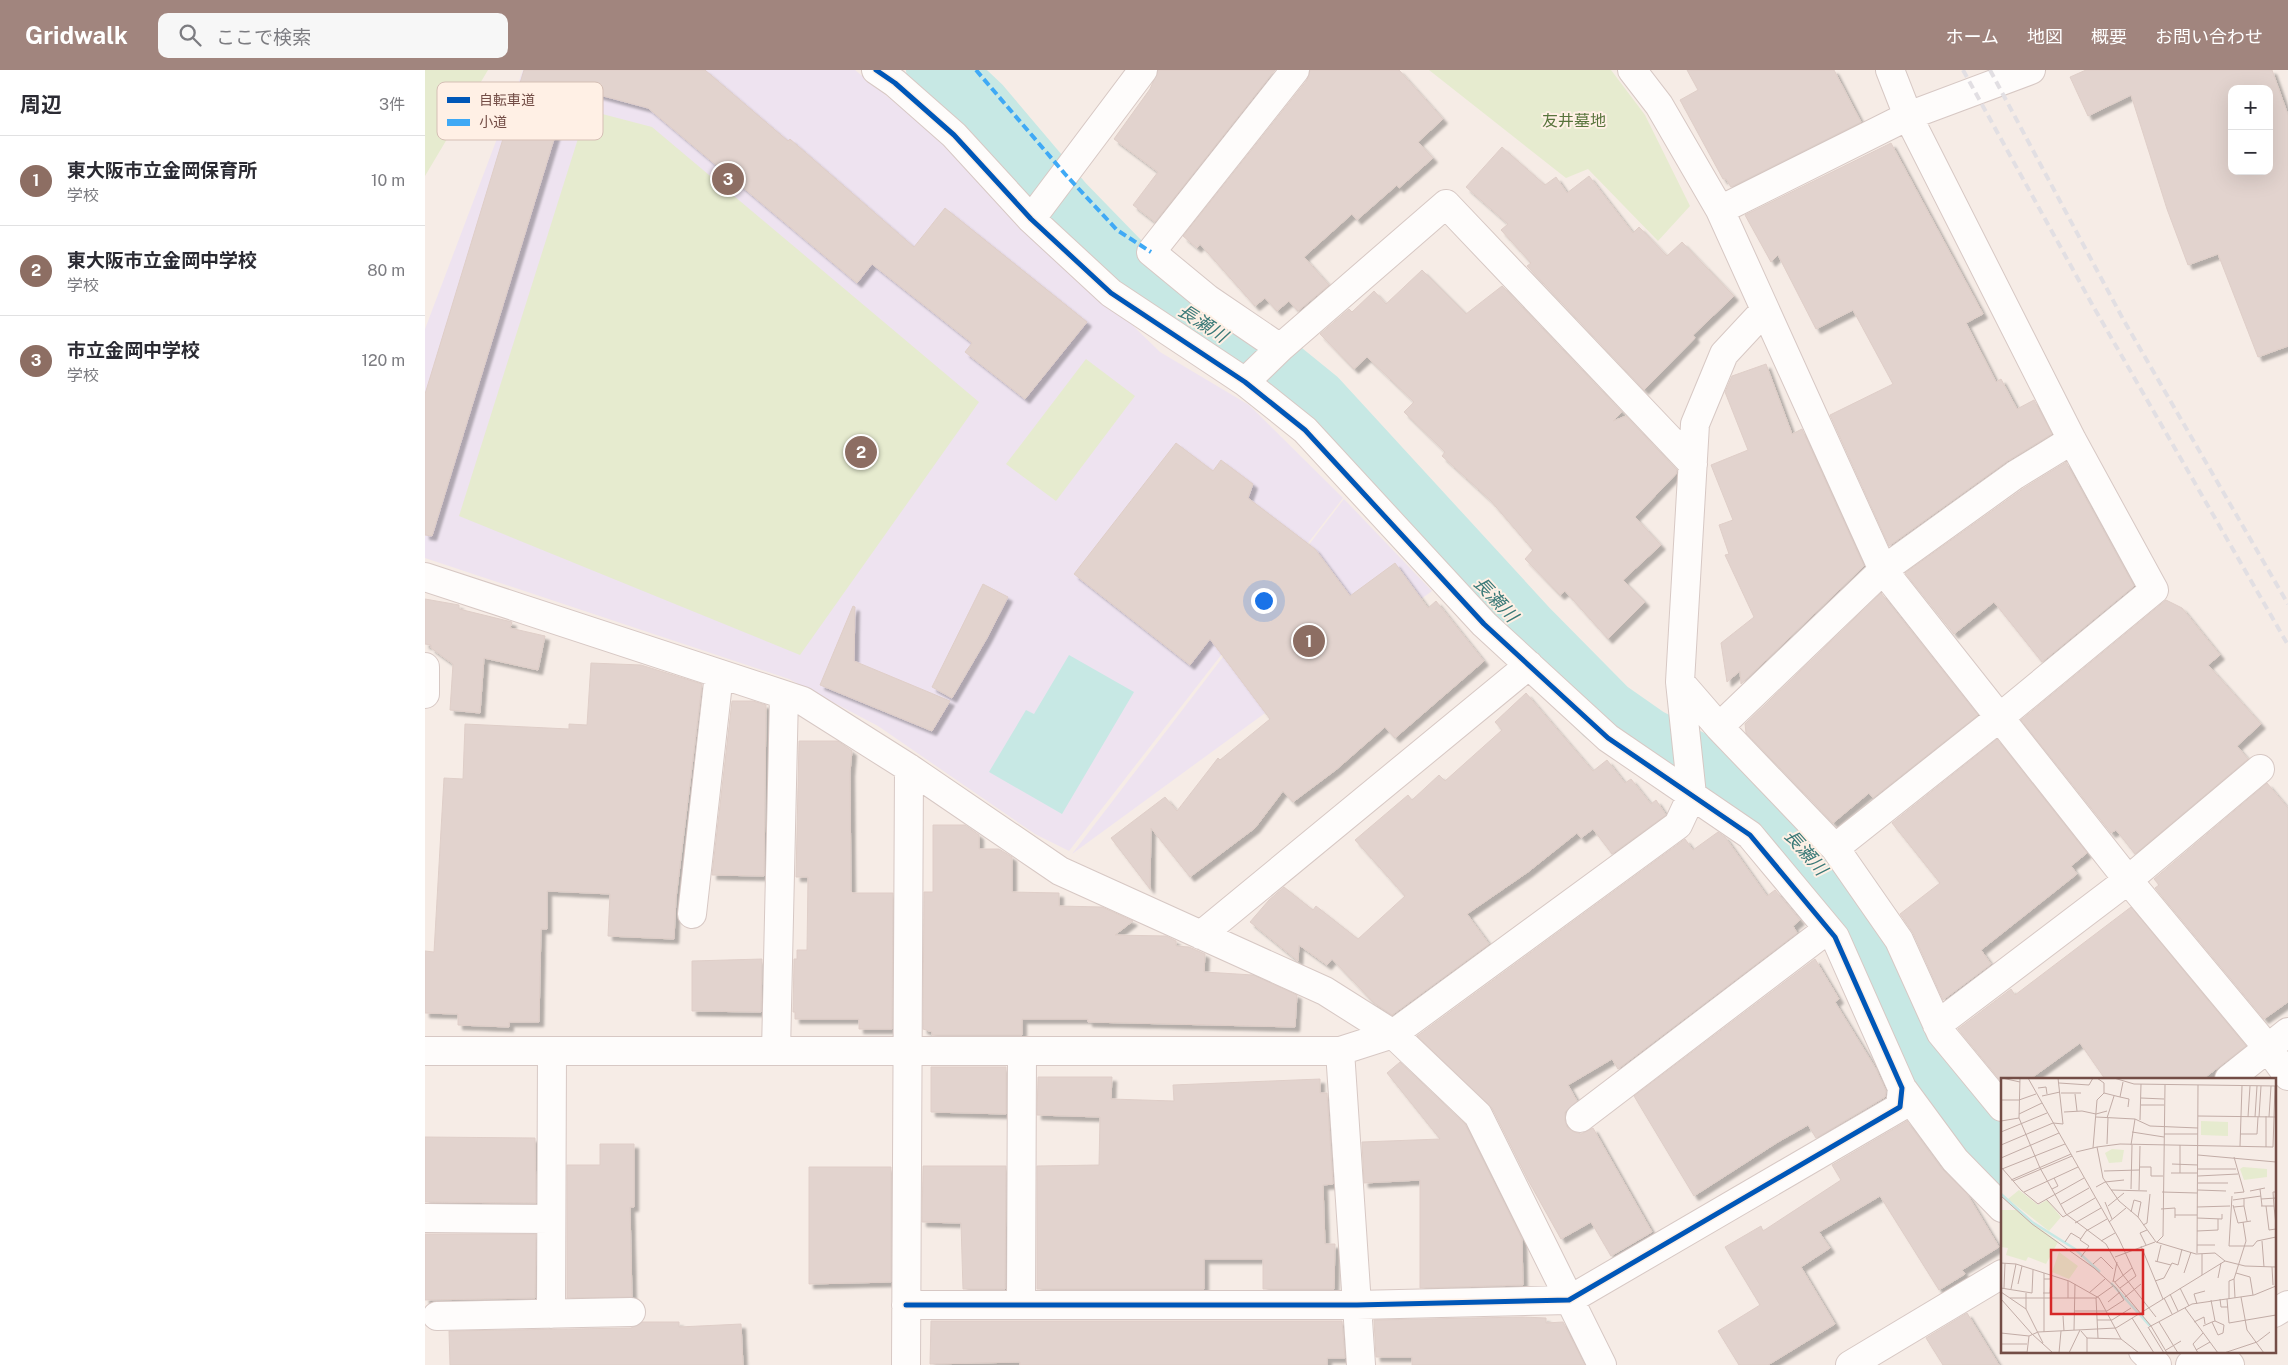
<!DOCTYPE html>
<html lang="ja">
<meta charset="utf-8">
<style>
:root{--surface:#fff;--page:#f7f7f7;--text:#2b2b33;--muted:#7c7c81;--line:#e1e1e2;--accent:#a1857e}
body{margin:0;font-family:"Public Sans","Noto Sans JP",sans-serif;background:var(--page);color:var(--text)}
.controls{position:absolute;right:15px;top:15px;display:grid;overflow:hidden;border-radius:10px;box-shadow:0 5px 20px #0002}
.controls button{width:45px;height:45px;display:grid;place-items:center;padding:0;border:0;border-bottom:1px solid var(--line);background:var(--surface);color:var(--text);font:25px sans-serif}
.you{position:absolute;left:838px;top:530px;width:18px;height:18px;margin:-12px;border:4px solid #fff;border-radius:50%;background:#1a73e8;box-shadow:0 0 0 8px #1a73e833}
.badge{display:grid;place-items:center;width:32px;height:32px;border-radius:50%;background:var(--accent);color:#fff;font-size:16px;font-weight:700}
.pin{position:absolute;translate:-50% -50%;border:2px solid #fff;box-shadow:0 1px 5px #0006}
.list{margin:0;padding:0;list-style:none}
h2{display:flex;justify-content:space-between;align-items:center;height:65px;margin:0;padding:0 20px;font-size:21px}
h2 small{font-size:16px;font-weight:400;color:var(--muted)}
.list li{display:grid;grid-template-columns:32px 1fr auto;gap:15px;align-items:center;box-sizing:border-box;height:90px;padding:0 20px;border-top:1px solid var(--line)}
.list b{display:block;font-size:19px;white-space:nowrap}
.list p{margin:0;font-size:16px;white-space:nowrap;color:var(--muted)}
.list em{font-size:16px;font-style:normal;color:var(--muted)}
.icon{flex:none;width:28px;height:28px;fill:none;stroke:currentColor;stroke-width:2;stroke-linecap:round;stroke-linejoin:round}
.map{position:relative;flex:none;width:1863px;height:1295px;overflow:hidden}
header{display:flex;align-items:center;gap:30px;box-sizing:border-box;height:70px;padding:0 25px;background:var(--accent);color:#fff}
header strong{font-size:24px}
nav{display:flex;gap:28px;margin-inline-start:auto;font-size:18px}
.search{width:350px;height:45px;background:var(--page);display:flex;align-items:center;gap:12px;box-sizing:border-box;padding:0 18px;border-radius:10px;color:var(--muted);font-size:19px}
main{display:flex}
aside{flex:1;background:var(--surface)}
.map>svg:first-child{display:block}
</style>
<header>
<strong>Gridwalk</strong>
<div class="search"><svg class="icon" aria-label="search" viewBox="0 0 24 24"><circle cx="10" cy="10" r="6"/><path d="M15 15l6 6"/></svg>ここで検索</div>
<nav><a>ホーム</a><a>地図</a><a>概要</a><a>お問い合わせ</a></nav>
</header>
<main>
<aside>
<h2>周辺<small>3件</small></h2>
<ul class="list">
<li><span class="badge" style="background:#8d6e63">1</span><div><b>東大阪市立金岡保育所</b><p>学校</p></div><em>10 m</em></li>
<li><span class="badge" style="background:#8d6e63">2</span><div><b>東大阪市立金岡中学校</b><p>学校</p></div><em>80 m</em></li>
<li><span class="badge" style="background:#8d6e63">3</span><div><b>市立金岡中学校</b><p>学校</p></div><em>120 m</em></li>
</ul>
</aside>
<div class="map">
<svg width="1863" height="1295" viewBox="0 0 1863 1295">
<defs>
<filter id="shadow"><feDropShadow dx="4.5" dy="4.5" stdDeviation="1" flood-color="#0004"/></filter>
</defs>
<rect width="100%" height="100%" fill="#f6ece6"/>
<!-- education -->
<path fill="#eee3f0" d="M 98,0 L 430,0 L 523,76 L 735,282 L 824,335 L 918,428 L 644,781 L 610,764 L 453,656 L 364,609 L 0,488 L 0,259 Z
M 919,429 L 1007,521 L 647,784 Z"/>
<!-- green -->
<path fill="#e6ebcf" d="M 0,0 L 63,0 L 0,106 Z
M 1004,0 L 1186,0 L 1220,45 L 1265,136 L 1233,171 L 1163,99 L 1141,108 Z
M 162,40 L 227,57 L 554,332 L 375,585 L 34,446 Z
M 661,289 L 710,326 L 631,431 L 581,394 Z"/>
<!-- water -->
<path fill="#c7e8e4" d="M 644,585 L 709,622 L 637,744 L 564,702 L 601,640 L 609,644 Z"/>
<g fill="none" stroke-linecap="round" stroke-linejoin="round">
<!-- river -->
<path stroke="#c7e8e4" stroke-width="66" d="M 514,0 L 554,38 L 637,136 L 705,206 L 858,305 L 890,331 L 1102,562 L 1181,642 L 1221,670 L 1318,720 L 1378,774 L 1419,830 L 1473,938 L 1527,1036 L 1577,1090"/>
</g>
<!-- building -->
<path fill="#e2d3ce" stroke="#dfcec8" fill-rule="evenodd" filter="url(#shadow)" d="M 99,0 L 280,0 L 363,71 L 365,69 L 489,177 L 520,138 L 662,252 L 600,329 L 540,282 L 547,273 L 447,194 L 432,213 L 223,38 L 145,17 L 7,466 L 0,465 L 0,324 Z
M 733,0 L 850,0 L 730,152 L 708,135 L 733,102 L 689,69 L 725,19 Z
M 885,0 L 974,0 L 1018,49 L 993,72 L 1008,88 L 974,118 L 972,115 L 932,150 L 927,144 L 879,187 L 904,215 L 873,241 L 864,231 L 852,241 L 840,228 L 830,236 L 775,174 L 772,178 L 758,166 L 882,10 Z
M 1262,0 L 1409,0 L 1436,52 L 1306,117 L 1301,109 L 1298,109 L 1255,30 L 1273,20 Z
M 1661,0 L 1847,0 L 1863,45 L 1863,276 L 1833,287 L 1793,184 L 1763,195 L 1742,139 L 1706,25 L 1663,46 L 1645,7 ZM 1807,19 L 1844,19 L 1844,101 L 1807,101 Z
M 1466,73 L 1558,244 L 1541,253 L 1571,312 L 1576,309 L 1592,339 L 1609,330 L 1627,364 L 1581,392 L 1464,476 L 1405,345 L 1468,314 L 1428,240 L 1391,259 L 1353,185 L 1346,192 L 1320,145 Z
M 1077,77 L 1120,115 L 1131,107 L 1142,123 L 1164,106 L 1208,163 L 1214,157 L 1242,186 L 1257,172 L 1309,226 L 1268,265 L 1270,268 L 1219,320 L 1102,196 L 1106,193 L 1076,160 L 1083,154 L 1041,117 Z
M 997,200 L 1041,244 L 1077,216 L 1197,342 L 1188,351 L 1201,346 L 1252,400 L 1251,404 L 1210,447 L 1236,475 L 1198,510 L 1220,532 L 1183,569 L 1140,521 L 1135,525 L 1100,489 L 1108,480 L 1065,430 L 1017,386 L 1020,382 L 979,342 L 989,332 L 942,287 L 929,299 L 895,264 L 924,239 L 927,242 L 949,221 L 961,234 Z
M 1341,294 L 1367,364 L 1377,359 L 1439,496 L 1316,614 L 1315,601 L 1302,612 L 1296,573 L 1329,547 L 1300,485 L 1304,484 L 1294,455 L 1308,450 L 1286,395 L 1323,380 L 1300,322 L 1307,306 Z
M 751,373 L 788,401 L 796,390 L 828,414 L 823,428 L 890,479 L 925,526 L 970,493 L 1003,538 L 1011,531 L 1059,591 L 970,668 L 960,657 L 912,699 L 868,732 L 858,721 L 830,758 L 765,807 L 726,758 L 725,819 L 686,768 L 740,727 L 752,741 L 793,688 L 795,690 L 845,649 L 785,569 L 765,595 L 649,504 Z
M 1641,392 L 1709,516 L 1617,592 L 1569,532 L 1529,564 L 1480,503 L 1599,418 Z
M 558,514 L 583,527 L 562,568 L 527,628 L 507,617 Z
M 1456,523 L 1553,645 L 1448,728 L 1444,723 L 1408,753 L 1321,663 L 1320,654 Z
M 0,529 L 34,535 L 34,539 L 87,552 L 85,558 L 120,566 L 113,600 L 59,588 L 55,643 L 25,640 L 28,594 L 6,578 L 6,575 L 0,574 Z
M 1741,530 L 1757,538 L 1795,585 L 1783,595 L 1836,654 L 1812,676 L 1823,689 L 1710,784 L 1691,760 L 1686,763 L 1596,650 Z
M 428,536 L 430,537 L 429,591 L 525,631 L 507,661 L 395,615 Z
M 166,593 L 216,595 L 277,614 L 251,828 L 249,869 L 183,866 L 185,824 L 122,821 L 122,859 L 116,859 L 114,952 L 84,952 L 84,957 L 33,955 L 33,944 L 0,943 L 0,881 L 9,882 L 19,708 L 38,709 L 40,654 L 144,659 L 144,654 L 162,655 Z
M 1101,623 L 1168,701 L 1182,690 L 1200,713 L 1206,709 L 1226,734 L 1231,730 L 1241,745 L 1187,784 L 1168,759 L 1156,768 L 1152,763 L 1103,802 L 1042,844 L 1064,874 L 967,945 L 949,933 L 907,889 L 902,895 L 874,875 L 873,891 L 825,852 L 844,830 L 859,817 L 888,840 L 891,836 L 933,869 L 980,826 L 930,770 L 983,725 L 987,730 L 1014,705 L 1020,711 L 1077,660 L 1070,652 Z
M 307,631 L 328,631 L 341,635 L 339,806 L 287,805 Z
M 1572,669 L 1662,783 L 1646,796 L 1652,804 L 1556,880 L 1566,894 L 1518,930 L 1488,863 L 1475,844 L 1515,813 L 1467,753 Z
M 374,671 L 413,671 L 427,681 L 425,702 L 426,821 L 428,823 L 468,823 L 467,959 L 434,959 L 434,949 L 370,949 L 370,942 L 368,942 L 369,889 L 372,889 L 372,880 L 382,880 L 383,807 L 371,807 Z
M 1842,713 L 1863,738 L 1863,932 L 1839,949 L 1730,818 L 1734,815 L 1729,809 Z
M 508,755 L 540,755 L 554,765 L 554,779 L 574,779 L 587,787 L 587,822 L 634,823 L 634,836 L 677,837 L 708,851 L 690,865 L 741,866 L 751,871 L 751,876 L 764,877 L 780,884 L 779,902 L 828,905 L 872,925 L 870,957 L 663,952 L 663,949 L 597,949 L 597,965 L 507,965 L 507,962 L 498,959 L 499,822 L 508,822 Z
M 1293,762 L 1300,767 L 1342,826 L 1350,820 L 1375,850 L 1368,856 L 1372,863 L 1193,999 L 1187,989 L 1143,1015 L 1152,1031 L 1140,1042 L 1140,1050 L 1142,1057 L 1149,1062 L 1156,1064 L 1168,1058 L 1227,1162 L 1186,1186 L 1166,1152 L 1136,1169 L 1103,1110 L 1067,1038 L 992,966 L 1260,769 L 1268,780 Z
M 1706,837 L 1821,976 L 1778,1009 L 1680,1009 L 1655,973 L 1605,1009 L 1574,1009 L 1533,959 L 1586,919 L 1590,925 Z
M 337,889 L 336,942 L 267,941 L 267,891 Z
M 1390,889 L 1414,929 L 1410,932 L 1451,999 L 1461,1021 L 1460,1027 L 1391,1068 L 1383,1055 L 1353,1072 L 1269,1126 L 1209,1026 Z
M 975,992 L 1040,1054 L 1097,1169 L 1098,1215 L 995,1218 L 995,1110 L 939,1113 L 937,1072 L 1015,1069 L 962,1003 Z
M 506,997 L 581,997 L 581,1044 L 506,1042 Z
M 613,1007 L 687,1007 L 686,1029 L 749,1031 L 748,1015 L 895,1009 L 895,1023 L 902,1023 L 908,1114 L 898,1115 L 900,1174 L 910,1174 L 909,1219 L 838,1219 L 838,1189 L 779,1189 L 779,1219 L 612,1219 L 612,1096 L 674,1095 L 675,1047 L 612,1045 Z
M 1482,1051 L 1517,1099 L 1542,1124 L 1574,1177 L 1537,1200 L 1540,1204 L 1514,1220 L 1455,1126 L 1394,1162 L 1405,1178 L 1376,1197 L 1410,1254 L 1343,1295 L 1314,1295 L 1293,1261 L 1335,1235 L 1300,1177 L 1336,1156 L 1338,1161 L 1416,1110 L 1407,1095 Z
M 0,1067 L 110,1068 L 111,1133 L 0,1132 Z
M 175,1074 L 209,1074 L 209,1137 L 205,1137 L 207,1227 L 142,1228 L 142,1095 L 175,1095 Z
M 498,1096 L 581,1096 L 580,1219 L 538,1219 L 536,1153 L 497,1152 Z
M 384,1097 L 466,1097 L 466,1212 L 384,1214 Z
M 0,1164 L 111,1164 L 110,1228 L 0,1230 Z
M 1542,1243 L 1574,1295 L 1518,1295 L 1501,1268 Z
M 1098,1247 L 1121,1248 L 1121,1253 L 1138,1252 L 1160,1295 L 987,1295 L 987,1287 L 951,1287 L 949,1250 Z
M 506,1251 L 917,1251 L 920,1288 L 902,1288 L 902,1295 L 595,1295 L 595,1292 L 505,1294 Z
M 217,1252 L 254,1252 L 254,1257 L 316,1254 L 318,1295 L 25,1295 L 24,1261 L 206,1258 Z"/>
<g fill="none" stroke-linecap="round" stroke-linejoin="round">
<defs>
<path id="minor" d="M 451,0 L 470,13 L 529,65 L 606,149 L 686,223 L 820,312 L 880,360 L 1059,554 L 1183,668 L 1325,765 L 1410,867 L 1477,1018 L 1475,1037 L 1144,1230 L 932,1235 L 481,1235
M 1207,0 L 1234,35 L 1295,140 L 1458,500 L 1703,810 L 1842,977 L 1863,1006
M 1295,140 L 1483,46 L 1606,0
M 606,149 L 718,0
M 855,278 L 783,229 L 726,182 L 870,0
M 820,312 L 855,278 L 1021,134 L 1268,394
M 0,507 L 378,631 L 484,698 L 635,801 L 900,921 L 968,964 L 1053,1045 L 1177,1295
M 0,597 L 0,624
M 1255,612 L 1294,657 L 1410,778 L 1474,870 L 1516,963 L 1577,1037
M 1294,657 L 1458,500 L 1590,405 L 1647,370
M 1410,778 L 1574,648 L 1729,520 L 1647,370 L 1483,46 L 1465,0
M 267,844 L 294,604
M 776,865 L 1104,595
M 1512,955 L 1703,810 L 1835,699
M 0,981 L 915,981 L 968,964 L 1253,755 L 1267,725 L 1255,612 L 1270,354 L 1299,284 L 1339,241
M 351,981 L 359,625
M 915,981 L 936,1295
M 1804,1009 L 1863,962
M 1477,1018 L 1530,1090 L 1577,1138
M 1155,1048 L 1403,859
M 0,1148 L 126,1149
M 596,1235 L 597,981
M 1849,1243 L 1863,1235
M 126,1244 L 127,981
M 12,1246 L 206,1242
M 1718,1281 L 1732,1295
M 1793,1281 L 1805,1295
M 481,1295 L 484,698
M 1425,1295 L 1577,1204
M 1765,1295 L 1786,1281"/>
</defs>
<!-- minor casing -->
<use href="#minor" stroke="#d7c8c4" stroke-width="30"/>
<!-- minor -->
<use href="#minor" stroke="#fefcfb" stroke-width="28"/>
<!-- rail -->
<path stroke="#e2dfe3" stroke-width="4" stroke-dasharray="8 5" stroke-linecap="butt" d="M 1538,0 L 1668,236 L 1863,575
M 1565,0 L 1698,249 L 1863,534"/>
<!-- quiet -->
<path stroke="#3fa9f5" stroke-width="4" stroke-dasharray="8 4" stroke-linecap="butt" d="M 551,0 L 640,104 L 692,160 L 726,182"/>
<defs>
<path id="cycleway" d="M 451,0 L 470,13 L 529,65 L 606,149 L 686,223 L 820,312 L 880,360 L 1059,554 L 1183,668 L 1325,765 L 1410,867 L 1477,1018 L 1475,1037 L 1144,1230 L 932,1235 L 481,1235"/>
</defs>
<!-- cycleway casing -->
<use href="#cycleway" stroke="#fff0e5" stroke-width="8"/>
<!-- cycleway -->
<use href="#cycleway" stroke="#0057b8" stroke-width="5"/>
</g>
<g text-anchor="middle" dominant-baseline="central" stroke-width="4" stroke-linejoin="round" paint-order="stroke">
<!-- park labels -->
<g font-size="16" fill="#58743c" stroke="#fff0e5">
<text x="1149" y="50">友井墓地</text>
</g>
<!-- water labels -->
<g font-size="18" font-style="italic" fill="#3a7977" stroke="#fff0e5">
<text transform="translate(778 253) rotate(33)">長瀬川</text>
<text transform="translate(1071 529) rotate(47)">長瀬川</text>
<text transform="translate(1381 782) rotate(49)">長瀬川</text>
</g>
</g>
<!-- overview -->
<g transform="translate(1576 1008)">
<rect width="275" height="275" fill="#f6ece6"/>
<path d="M 200,43 L 227,44 L 227,58 L 200,57 ZM 111,71 L 123,72 L 121,84 L 108,85 L 104,75 ZM 242,89 L 266,91 L 266,99 L 243,102 L 239,91 ZM 18,112 L 37,127 L 46,122 L 60,139 L 48,153 L 7,121 ZM 0,132 L 15,132 L 57,164 L 45,186 L 27,179 L 25,183 L 5,177 L 7,170 L 0,169 ZM 58,174 L 77,188 L 68,201 L 51,194 Z" fill="#e6ebcf"/>
<path fill="none" stroke="#c7e8e4" stroke-width="2.5" d="M 0,116 L 31,144 L 74,171 L 99,194M 110,205 L 149,248"/>
<path fill="none" stroke="#c2aca6" stroke-width="1" d="M 1,0 L 19,4M 19,0 L 18,40 L 39,90 L 65,136 L 105,166 L 122,197 L 155,239M 27,0 L 118,161 L 135,198 L 119,210M 96,0 L 103,5 L 103,15 L 96,22 L 92,70 L 96,69 L 102,100 L 118,123 L 137,139 L 155,164 L 195,176 L 214,175 L 224,183 L 244,188 L 275,189M 113,0 L 133,6 L 275,8M 58,5 L 88,7 L 92,0M 37,10 L 45,9 L 46,16M 60,15 L 80,15M 103,15 L 119,19 L 122,4M 74,16 L 76,33M 41,18 L 59,14M 119,19 L 128,21 L 127,29M 140,20 L 163,21M 0,22 L 18,22M 18,22 L 35,16M 140,27 L 163,27M 63,34 L 81,33 L 95,36 L 106,33M 18,36 L 41,25M 197,38 L 275,39M 95,39 L 134,41 L 149,48 L 197,50M 247,39 L 249,8M 254,39 L 256,8M 258,39 L 260,8M 268,39 L 270,8M 106,40 L 113,18M 139,42 L 140,6M 0,43 L 18,40M 0,54 L 46,35M 131,54 L 163,59M 163,56 L 197,56M 239,56 L 256,56 L 257,39M 106,66 L 107,40M 0,67 L 52,45 L 62,46 L 57,0M 130,67 L 134,41M 239,68 L 241,8M 96,69 L 119,66 L 272,69 L 274,8M 265,69 L 265,38M 75,74 L 92,70M 197,77 L 275,84M 0,80 L 58,55M 171,86 L 197,87M 0,89 L 20,112 L 37,126 L 83,100M 139,89 L 150,89 L 150,98 L 162,98M 1,91 L 64,66M 197,91 L 235,91M 103,93 L 138,92M 170,95 L 196,95M 179,95 L 179,67M 197,98 L 237,96M 10,102 L 70,76M 12,103 L 71,78M 197,105 L 227,105M 95,109 L 104,104 L 123,102M 51,111 L 57,108 L 53,100M 130,111 L 131,67M 259,111 L 261,128M 110,112 L 146,113M 138,112 L 139,68M 197,112 L 225,113M 249,113 L 264,110M 23,114 L 77,89M 161,114 L 196,115M 233,115 L 243,114 L 233,79M 0,118 L 31,146 L 93,190 L 115,210 L 123,222 L 106,233 L 73,233M 231,118 L 228,168 L 252,168 L 256,163 L 275,159M 45,121 L 62,139 L 94,120M 260,121 L 275,120M 232,122 L 260,118M 104,124 L 111,141M 60,126 L 88,110M 232,127 L 237,145 L 250,143M 107,128 L 123,115M 243,128 L 246,143M 260,128 L 273,128 L 272,114 L 275,114M 265,128 L 268,152 L 275,151M 273,128 L 275,147M 196,129 L 229,128M 233,129 L 243,128 L 243,121M 160,131 L 174,130 L 174,140M 130,134 L 133,122 L 140,124 L 137,139M 174,137 L 196,137M 196,140 L 221,141 L 221,136M 108,144 L 125,130M 74,145 L 100,130M 142,147 L 146,145 L 149,116M 196,153 L 217,152 L 217,141M 100,163 L 114,155M 261,163 L 263,189M 64,164 L 70,155 L 80,161M 156,164 L 162,158 L 164,7M 145,167 L 139,155 L 146,152M 196,167 L 214,167M 140,168 L 162,221M 196,175 L 197,7M 80,179 L 88,168 L 79,162 L 85,153 L 106,141M 114,179 L 154,164M 154,183 L 170,187M 156,184 L 160,167M 0,185 L 15,186 L 68,203 L 98,220 L 120,261M 92,186 L 100,179 L 112,191M 271,189 L 272,207M 43,195 L 43,254M 183,195 L 190,174M 235,195 L 249,199 L 252,217M 201,197 L 201,176M 217,200 L 220,185M 112,202 L 150,248 L 166,275M 154,203 L 163,200 L 171,185 L 177,187 L 181,171M 112,204 L 116,184M 114,204 L 131,190M 17,206 L 21,188M 0,210 L 31,215 L 32,192M 3,210 L 4,185M 179,210 L 188,228M 10,211 L 15,186M 0,214 L 25,231 L 42,265M 42,215 L 49,215 L 50,201 L 43,201M 88,215 L 104,201M 169,216 L 177,233M 124,219 L 140,206M 240,219 L 246,252 L 263,275M 9,220 L 95,220 L 112,208M 67,220 L 67,203M 95,220 L 97,260M 163,220 L 171,236M 234,220 L 233,201 L 245,163 L 242,144M 0,221 L 31,256 L 52,275M 219,221 L 220,229 L 227,229M 226,221 L 228,245 L 275,237M 228,221 L 228,203 L 233,201M 210,222 L 214,243M 107,224 L 119,214M 196,226 L 193,216 L 204,213M 184,230 L 217,275M 25,231 L 25,215M 62,238 L 63,253M 131,240 L 153,275M 96,242 L 111,242 L 130,230M 158,244 L 177,275M 193,244 L 203,239 L 204,246M 202,248 L 211,244 L 214,243 L 223,247 L 222,255 L 217,257 L 211,244M 147,249 L 163,275M 148,249 L 191,226 L 253,217 L 275,208M 73,252 L 74,206M 80,253 L 86,260 L 86,275M 0,255 L 28,258 L 37,254 L 115,250 L 224,183M 86,260 L 120,261 L 138,275M 0,266 L 26,266M 165,272 L 180,263M 195,272 L 209,264M 0,274 L 26,274M 26,275 L 28,258M 58,275 L 60,253M 68,275 L 79,252M 197,275 L 192,266 L 202,255M 223,275 L 256,264 L 269,254"/>
<path fill="#d62828" fill-opacity="0.15" stroke="#d62828" stroke-width="2.5" d="M 50,172 L 142,172 L 142,236 L 50,236 Z"/>
<rect width="275" height="275" fill="none" stroke="#734d46" stroke-width="2.5"/>
</g>
<!-- legend -->
<rect x="12" y="12" width="166" height="58" rx="8" fill="#fff0e5" stroke="#d5bfb5" stroke-width="1"/>
<rect x="22" y="27" width="23" height="6" fill="#0057b8"/>
<rect x="22" y="49" width="23" height="7" fill="#3fa9f5"/>
<g font-size="14" fill="#734d46">
<text x="54" y="35">自転車道</text>
<text x="54" y="57">小道</text>
</g>
</svg>
<div class="controls">
<button>+</button>
<button>−</button>
</div>
<div class="you"></div>
<div class="pin badge" style="left:884px;top:571px;background:#8d6e63">1</div>
<div class="pin badge" style="left:436px;top:382px;background:#8d6e63">2</div>
<div class="pin badge" style="left:303px;top:109px;background:#8d6e63">3</div>
</div>
</main>
